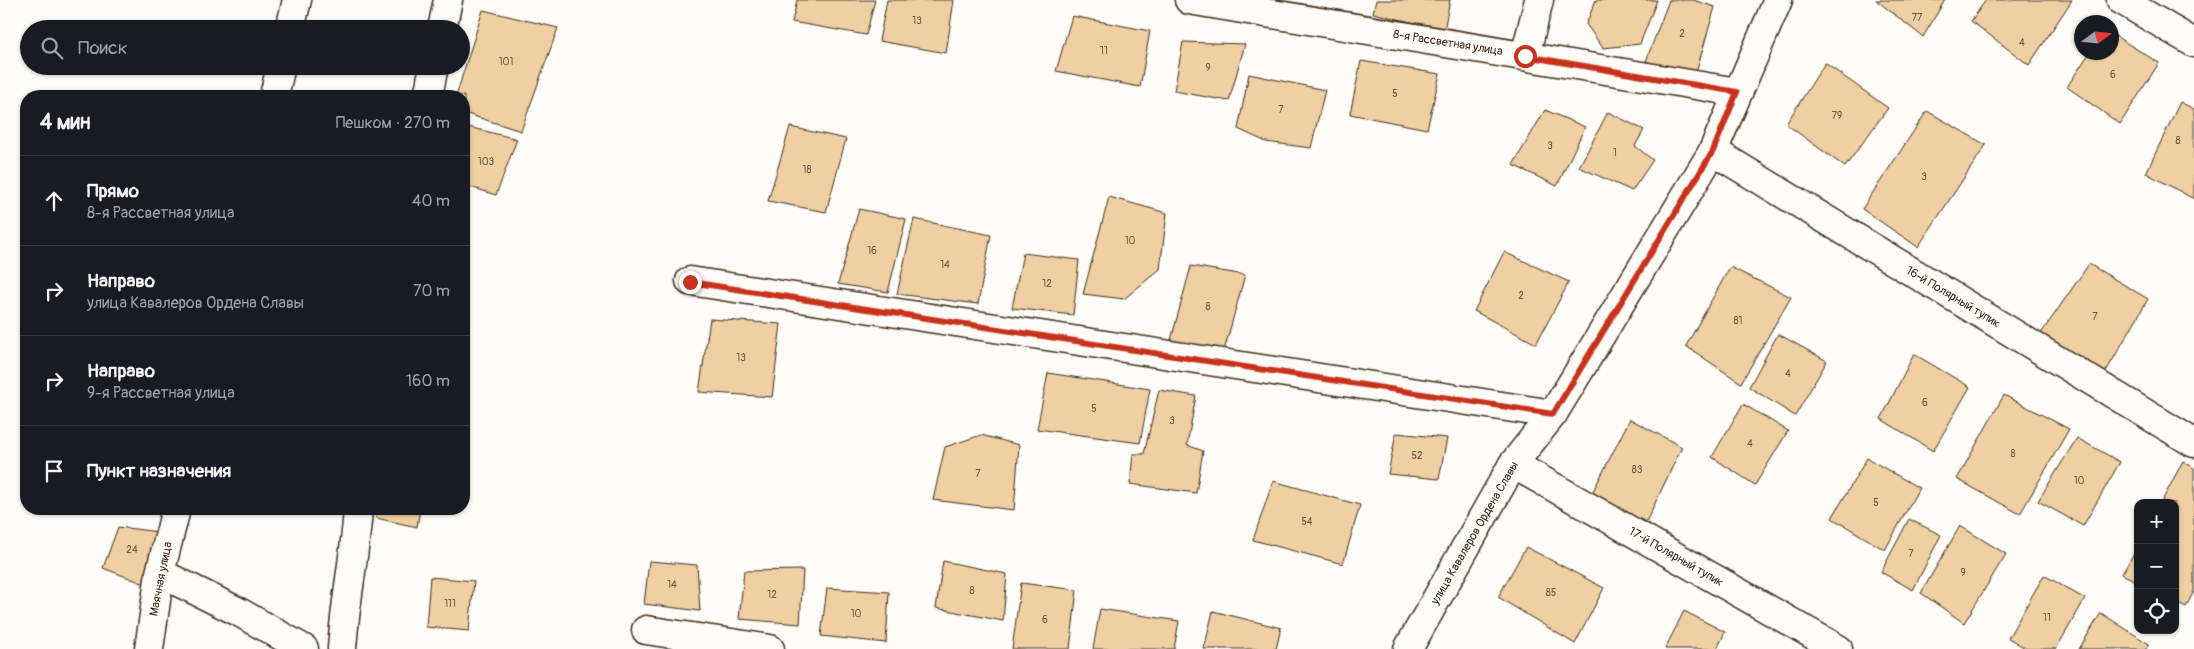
<!DOCTYPE html>
<html lang="ru">
<meta charset="utf-8">
<style>
:root{--surface:#171b24;--page:#20242c;--text:#f1f3f6;--muted:#9ea1a6;--line:#363941}
body{margin:0;font-family:Pangolin,sans-serif;background:var(--page);color:var(--text)}
.controls{position:absolute;right:15px;bottom:15px;display:grid;overflow:hidden;border-radius:10px;box-shadow:0 1px 4px #0004}
.controls button{width:45px;height:45px;display:grid;place-items:center;padding:0;border:0;border-bottom:1px solid var(--line);background:var(--surface);color:var(--text);font:25px sans-serif}
.compass{position:absolute;left:2074px;top:15px;width:45px;height:45px;border-radius:50%;background:var(--surface);box-shadow:0 1px 4px #0004;rotate:75deg}
.stop{position:absolute;width:15px;height:15px;margin:-11px;border:4px solid #c8321e;border-radius:50%;background:#fff}
.stop.end{background:#c8321e;border-color:#fff;box-shadow:0 1px 5px #0008}
.list{margin:0;padding:0;list-style:none}
h2{display:flex;justify-content:space-between;align-items:center;height:65px;margin:0;padding:0 20px;font-size:21px}
h2 small{font-size:16px;font-weight:400;color:var(--muted)}
.list li{display:grid;grid-template-columns:32px 1fr auto;gap:15px;align-items:center;box-sizing:border-box;height:90px;padding:0 20px;border-top:1px solid var(--line)}
.list b{display:block;font-size:19px;white-space:nowrap}
.list p{margin:0;font-size:16px;white-space:nowrap;color:var(--muted)}
.list em{font-size:16px;font-style:normal;color:var(--muted)}
.icon{flex:none;width:28px;height:28px;fill:none;stroke:currentColor;stroke-width:2;stroke-linecap:round;stroke-linejoin:round}
.map{position:relative;flex:none;width:2194px;height:649px;overflow:hidden}
.search{position:absolute;background:var(--surface);box-shadow:0 1px 4px #0004;left:20px;top:20px;width:450px;height:55px;display:flex;align-items:center;gap:12px;box-sizing:border-box;padding:0 18px;border-radius:28px;color:var(--muted);font-size:19px}
.panel{position:absolute;background:var(--surface);box-shadow:0 1px 4px #0004;left:20px;top:90px;width:450px;height:425px;border-radius:20px}
.map>svg:first-child{display:block}
</style>
<div class="map">
<svg width="2194" height="649" viewBox="0 0 2194 649">
<rect width="100%" height="100%" fill="#fdfcf7"/>
<filter id="ink" filterUnits="userSpaceOnUse"><feTurbulence type="fractalNoise" baseFrequency=".02" numOctaves="2"/><feDisplacementMap in="SourceGraphic" scale="10" xChannelSelector="R" yChannelSelector="G"/><feConvolveMatrix kernelMatrix="1 2 1 2 8 2 1 2 1" color-interpolation-filters="sRGB"/></filter>
<g filter="url(#ink)">
<!-- building -->
<path fill="#f0d0a2" stroke="#3b2a1e" d="M 797,0 L 875,0 L 866,35 L 792,22 Z
M 887,0 L 954,0 L 946,53 L 879,41 Z
M 1376,0 L 1450,0 L 1444,30 L 1373,13 Z
M 1596,0 L 1657,0 L 1640,44 L 1603,48 L 1586,24 Z
M 1669,0 L 1693,0 L 1715,7 L 1694,79 L 1646,61 Z
M 1876,0 L 1945,0 L 1923,37 Z
M 1986,0 L 2072,0 L 2029,65 L 1971,21 Z
M 483,10 L 558,28 L 521,131 L 464,113 L 464,96 L 456,96 Z
M 1072,16 L 1150,31 L 1140,87 L 1056,71 Z
M 2112,34 L 2159,63 L 2120,124 L 2067,87 L 2090,52 L 2112,52 Z
M 1183,42 L 1245,44 L 1229,101 L 1174,91 Z
M 1361,61 L 1440,74 L 1427,129 L 1350,114 Z
M 1825,63 L 1888,108 L 1845,167 L 1786,124 Z
M 1249,74 L 1325,90 L 1311,148 L 1266,142 L 1238,129 Z
M 2180,102 L 2194,109 L 2194,199 L 2146,173 Z
M 1545,110 L 1585,127 L 1557,186 L 1513,165 Z
M 1927,111 L 1986,145 L 1918,247 L 1862,209 Z
M 1608,112 L 1644,130 L 1635,146 L 1653,160 L 1632,191 L 1579,167 Z
M 464,126 L 517,139 L 496,195 L 464,185 Z
M 790,127 L 846,139 L 826,212 L 768,201 Z
M 1109,197 L 1167,213 L 1160,269 L 1124,299 L 1083,294 Z
M 859,209 L 906,219 L 888,292 L 838,284 Z
M 914,219 L 991,235 L 978,304 L 897,294 Z
M 1504,252 L 1569,282 L 1536,344 L 1474,311 Z
M 1023,253 L 1079,260 L 1073,315 L 1012,308 Z
M 2089,264 L 2148,299 L 2104,375 L 2040,335 Z
M 1191,266 L 1245,275 L 1224,351 L 1171,340 Z
M 1730,267 L 1791,297 L 1741,383 L 1686,346 Z
M 710,319 L 781,324 L 772,397 L 699,392 Z
M 1778,334 L 1827,361 L 1795,416 L 1749,387 Z
M 1914,354 L 1970,387 L 1933,451 L 1881,419 Z
M 1048,373 L 1150,389 L 1140,443 L 1037,429 Z
M 1159,390 L 1196,396 L 1187,445 L 1203,451 L 1196,493 L 1130,484 L 1133,454 L 1144,454 Z
M 2004,395 L 2069,429 L 2020,514 L 1957,479 Z
M 1743,404 L 1788,431 L 1755,485 L 1712,457 Z
M 1630,419 L 1682,447 L 1645,524 L 1592,493 Z
M 1396,433 L 1447,438 L 1439,479 L 1388,474 Z
M 981,435 L 1019,445 L 1014,510 L 933,500 L 945,447 Z
M 2077,438 L 2120,462 L 2083,526 L 2038,501 Z
M 1867,458 L 1919,488 L 1885,550 L 1832,518 Z
M 2183,461 L 2194,468 L 2194,591 L 2186,607 L 2175,601 L 2175,503 L 2161,503 Z
M 1273,481 L 1360,505 L 1343,564 L 1253,540 Z
M 377,509 L 420,509 L 417,527 L 376,518 Z
M 1909,519 L 1941,535 L 1913,590 L 1881,572 Z
M 1960,526 L 2006,554 L 1964,623 L 1921,593 Z
M 118,527 L 159,532 L 145,584 L 103,568 Z
M 2138,546 L 2138,582 L 2122,574 Z
M 1526,547 L 1604,588 L 1575,644 L 1498,597 Z
M 649,561 L 697,565 L 700,611 L 644,604 Z
M 943,561 L 1007,574 L 1003,621 L 936,608 Z
M 803,570 L 800,624 L 739,619 L 744,571 Z
M 2044,575 L 2085,599 L 2056,649 L 2027,649 L 2008,638 Z
M 430,577 L 474,581 L 469,631 L 426,627 Z
M 1021,583 L 1077,590 L 1070,649 L 1012,649 Z
M 827,588 L 889,592 L 886,643 L 821,636 Z
M 1100,609 L 1179,621 L 1174,649 L 1093,649 Z
M 1213,611 L 1281,628 L 1276,649 L 1204,649 Z
M 1684,611 L 1725,632 L 1717,649 L 1665,649 Z
M 2101,613 L 2149,644 L 2146,649 L 2079,649 Z"/>
<g fill="none" stroke-linecap="round" stroke-linejoin="round">
<defs>
<path id="minor" d="M 1189,0 L 1737,92
M 2121,0 L 2194,43
M 290,29 L 297,0
M 442,29 L 448,0
M 1525,56 L 1539,0
M 274,96 L 281,66
M 428,96 L 434,66
M 1713,151 L 2194,443
M 690,281 L 1553,414
M 1513,464 L 1838,649
M 160,573 L 239,612 L 304,649
M 646,630 L 770,649
M 149,649 L 160,573 L 176,509
M 342,649 C 345,602 355,556 358,509"/>
<path id="tertiary" d="M 1408,649 L 1513,464 L 1553,414 L 1713,151 L 1778,0"/>
</defs>
<!-- minor casing -->
<use href="#minor" stroke="#3b2a1e" stroke-width="31"/>
<!-- tertiary casing -->
<use href="#tertiary" stroke="#3b2a1e" stroke-width="31"/>
<!-- minor -->
<use href="#minor" stroke="#fdfcf7" stroke-width="28"/>
<!-- tertiary -->
<use href="#tertiary" stroke="#fdfcf7" stroke-width="28"/>
</g>
</g>
<g fill="none" stroke-linecap="round" stroke-linejoin="round" filter="url(#ink)">
<!-- route -->
<path stroke="#c8321e" stroke-width="6" d="M 690,282 L 1553,414 L 1713,151 L 1737,92 L 1525,56"/>
</g>
<g text-anchor="middle" dominant-baseline="central" stroke-width="4" stroke-linejoin="round" paint-order="stroke">
<!-- number labels -->
<g font-size="10" fill="#68543f">
<text x="1917" y="18">77</text>
<text x="917" y="21">13</text>
<text x="1682" y="34">2</text>
<text x="2022" y="43">4</text>
<text x="1104" y="51">11</text>
<text x="506" y="62">101</text>
<text x="1208" y="68">9</text>
<text x="2113" y="75">6</text>
<text x="1395" y="94">5</text>
<text x="1281" y="110">7</text>
<text x="1837" y="116">79</text>
<text x="2178" y="141">8</text>
<text x="1550" y="146">3</text>
<text x="1615" y="153">1</text>
<text x="486" y="162">103</text>
<text x="807" y="170">18</text>
<text x="1924" y="177">3</text>
<text x="1130" y="241">10</text>
<text x="872" y="251">16</text>
<text x="945" y="265">14</text>
<text x="1047" y="284">12</text>
<text x="1521" y="296">2</text>
<text x="1208" y="307">8</text>
<text x="2095" y="317">7</text>
<text x="1738" y="321">81</text>
<text x="741" y="358">13</text>
<text x="1788" y="374">4</text>
<text x="1925" y="403">6</text>
<text x="1094" y="409">5</text>
<text x="1172" y="421">3</text>
<text x="1750" y="444">4</text>
<text x="2013" y="454">8</text>
<text x="1417" y="456">52</text>
<text x="1637" y="470">83</text>
<text x="978" y="474">7</text>
<text x="2079" y="481">10</text>
<text x="1876" y="503">5</text>
<text x="1307" y="522">54</text>
<text x="132" y="550">24</text>
<text x="1911" y="554">7</text>
<text x="1963" y="573">9</text>
<text x="672" y="585">14</text>
<text x="972" y="591">8</text>
<text x="1551" y="593">85</text>
<text x="772" y="595">12</text>
<text x="450" y="604">111</text>
<text x="856" y="614">10</text>
<text x="2047" y="618">11</text>
<text x="1045" y="620">6</text>
</g>
<!-- street labels -->
<g font-size="12" fill="#3b2a1e" stroke="#fdfcf7">
<text transform="translate(1448 43) rotate(9)">8-я Рассветная улица</text>
<text transform="translate(1953 297) rotate(31)">16-й Полярный тупик</text>
<text transform="translate(1475 533) rotate(-60)">улица Кавалеров Ордена Славы</text>
<text transform="translate(1676 557) rotate(30)">17-й Полярный тупик</text>
<text transform="translate(161 579) rotate(-79)">Маячная улица</text>
</g>
</g>
</svg>
<div class="controls">
<button>+</button>
<button>−</button>
<button><svg class="icon" aria-label="locate" viewBox="0 0 24 24"><circle cx="12" cy="12" r="6"/><path d="M12 2v4M12 18v4M2 12h4M18 12h4"/></svg></button>
</div>
<svg class="compass" viewBox="-18 -18 36 36"><path d="M0-13l5 13h-10z" fill="#e53935"/><path d="M0 13l5-13h-10z" fill="#9ea1a6"/></svg>
<div class="stop" style="left:1525px;top:56px"></div>
<div class="stop end" style="left:690px;top:282px"></div>
<div class="search"><svg class="icon" aria-label="search" viewBox="0 0 24 24"><circle cx="10" cy="10" r="6"/><path d="M15 15l6 6"/></svg>Поиск</div>
<section class="panel">
<h2>4 мин<small>Пешком · 270 m</small></h2>
<ul class="list">
<li><svg class="icon" aria-label="ahead" viewBox="0 0 24 24"><path d="M12 20V5M6 11l6-6 6 6"/></svg><div><b>Прямо</b><p>8-я Рассветная улица</p></div><em>40 m</em></li>
<li><svg class="icon" aria-label="right" viewBox="0 0 24 24"><path d="M7 20v-9h11M14 6l5 5-5 5"/></svg><div><b>Направо</b><p>улица Кавалеров Ордена Славы</p></div><em>70 m</em></li>
<li><svg class="icon" aria-label="right" viewBox="0 0 24 24"><path d="M7 20v-9h11M14 6l5 5-5 5"/></svg><div><b>Направо</b><p>9-я Рассветная улица</p></div><em>160 m</em></li>
<li><svg class="icon" aria-label="arrive" viewBox="0 0 24 24"><path d="M6 21V4h12l-3 4 3 4H6"/></svg><div><b>Пункт назначения</b></div></li>
</ul>
</section>
</div>
